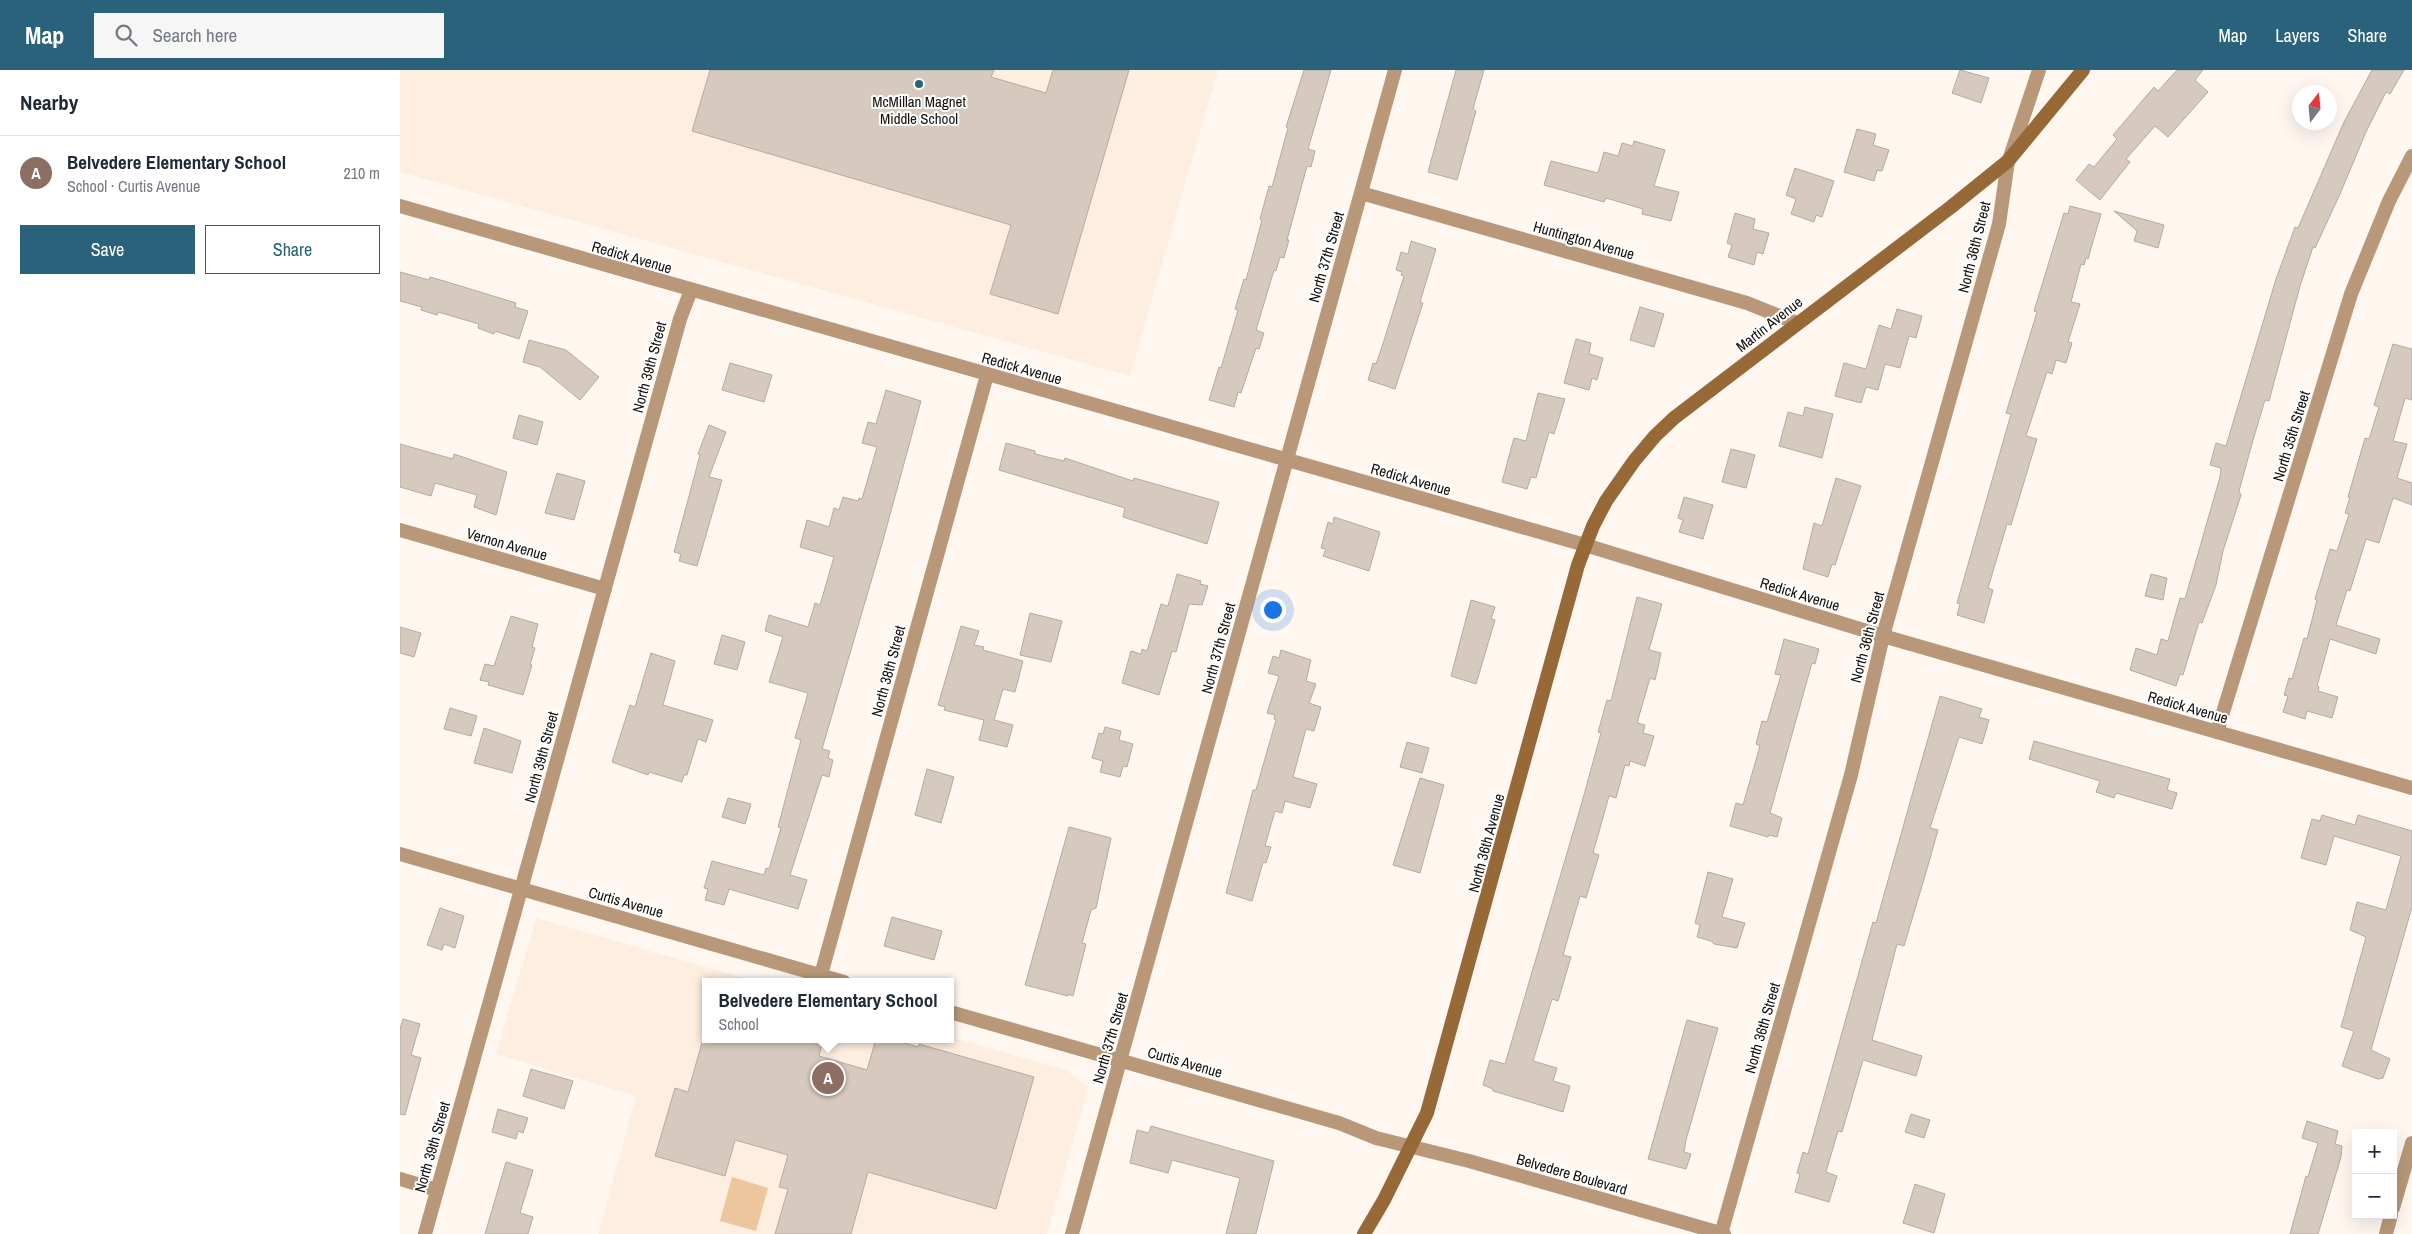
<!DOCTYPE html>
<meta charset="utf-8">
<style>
:root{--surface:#fff;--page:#f6f6f7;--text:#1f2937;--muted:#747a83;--line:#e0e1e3;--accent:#2a627c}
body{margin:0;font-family:"Archivo Narrow",sans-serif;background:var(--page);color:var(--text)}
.controls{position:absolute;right:15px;bottom:15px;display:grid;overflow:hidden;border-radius:0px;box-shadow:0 5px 20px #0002}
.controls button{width:45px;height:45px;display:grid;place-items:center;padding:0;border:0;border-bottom:1px solid var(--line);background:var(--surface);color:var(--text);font:25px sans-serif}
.compass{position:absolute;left:1892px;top:15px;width:45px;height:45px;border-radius:50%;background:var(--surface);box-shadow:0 5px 20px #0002;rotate:16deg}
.you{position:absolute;left:872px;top:539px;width:18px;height:18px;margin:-12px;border:4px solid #fff;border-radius:50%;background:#1a73e8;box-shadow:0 0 0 8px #1a73e833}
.badge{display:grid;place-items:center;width:32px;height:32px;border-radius:50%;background:var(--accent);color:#fff;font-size:16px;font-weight:700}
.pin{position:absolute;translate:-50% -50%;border:2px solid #fff;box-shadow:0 1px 5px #0006}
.popup{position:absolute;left:302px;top:908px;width:252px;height:65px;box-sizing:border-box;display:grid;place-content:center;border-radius:0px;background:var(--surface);filter:drop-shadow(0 1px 4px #0005);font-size:16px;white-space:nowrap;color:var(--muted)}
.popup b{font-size:19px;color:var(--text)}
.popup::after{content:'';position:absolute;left:50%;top:100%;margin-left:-10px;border:10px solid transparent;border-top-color:var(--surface)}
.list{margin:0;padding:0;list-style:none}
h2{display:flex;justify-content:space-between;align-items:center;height:65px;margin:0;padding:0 20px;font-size:21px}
h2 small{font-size:16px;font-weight:400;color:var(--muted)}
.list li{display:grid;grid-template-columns:32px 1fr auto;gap:15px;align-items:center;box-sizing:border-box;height:75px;padding:0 20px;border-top:1px solid var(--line)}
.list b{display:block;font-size:19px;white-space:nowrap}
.list p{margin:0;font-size:16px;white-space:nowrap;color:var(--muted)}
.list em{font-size:16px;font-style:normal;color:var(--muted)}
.actions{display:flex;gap:10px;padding:15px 20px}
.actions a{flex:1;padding:11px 0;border:1px solid var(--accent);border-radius:0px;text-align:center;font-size:18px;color:var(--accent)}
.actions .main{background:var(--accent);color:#fff}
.icon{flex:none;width:28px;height:28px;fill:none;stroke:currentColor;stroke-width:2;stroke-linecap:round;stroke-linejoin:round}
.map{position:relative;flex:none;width:2012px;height:1164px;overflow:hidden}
header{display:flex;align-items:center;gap:30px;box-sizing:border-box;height:70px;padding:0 25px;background:var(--accent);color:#fff}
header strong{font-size:24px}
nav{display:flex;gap:28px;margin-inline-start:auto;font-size:18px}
.search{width:350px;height:45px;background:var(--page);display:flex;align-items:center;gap:12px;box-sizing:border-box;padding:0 18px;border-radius:0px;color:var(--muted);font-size:19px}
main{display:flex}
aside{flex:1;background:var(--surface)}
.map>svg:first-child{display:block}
</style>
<header>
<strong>Map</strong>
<div class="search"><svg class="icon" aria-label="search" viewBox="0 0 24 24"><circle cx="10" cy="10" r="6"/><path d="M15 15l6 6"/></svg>Search here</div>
<nav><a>Map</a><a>Layers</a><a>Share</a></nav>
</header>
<main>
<aside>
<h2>Nearby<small></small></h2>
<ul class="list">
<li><span class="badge" style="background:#8d6e63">A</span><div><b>Belvedere Elementary School</b><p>School · Curtis Avenue</p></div><em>210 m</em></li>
</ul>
<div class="actions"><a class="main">Save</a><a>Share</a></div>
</aside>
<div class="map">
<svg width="2012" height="1164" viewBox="0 0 2012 1164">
<rect width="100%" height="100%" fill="#fff7f0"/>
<!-- built -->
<path fill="#fdeee0" d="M 0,0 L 818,0 L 730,306 L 0,102 Z
M 136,848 L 358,912 L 306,912 L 306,969 L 550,969 L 551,967 L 666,1000 L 689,1017 L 647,1164 L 198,1164 L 236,1026 L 96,984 Z"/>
<!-- green -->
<path fill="#eec69e" d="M 332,1107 L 368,1118 L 356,1161 L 320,1151 Z"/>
<!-- building -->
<path fill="#d6cabe" stroke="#b6aa9f" d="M 310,0 L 594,0 L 591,7 L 646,23 L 653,0 L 729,0 L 658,244 L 590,224 L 611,155 L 292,61 Z
M 904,0 L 931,0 L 908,79 L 915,81 L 911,97 L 907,96 L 887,170 L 889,170 L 884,188 L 880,187 L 876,201 L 874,200 L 856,260 L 864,263 L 859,279 L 856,278 L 841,323 L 838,322 L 834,337 L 809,330 L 819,297 L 821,298 L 838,240 L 835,239 L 844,209 L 846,210 L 862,150 L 860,149 L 869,116 L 872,117 L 888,58 L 886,57 Z
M 1056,0 L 1084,0 L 1073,39 L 1076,41 L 1057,110 L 1028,102 Z
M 1560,0 L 1589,8 L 1581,33 L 1552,23 Z
M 1777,0 L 1803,0 L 1795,10 L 1808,22 L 1768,67 L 1755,56 L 1726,89 L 1730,92 L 1700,130 L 1676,110 L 1689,94 L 1694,97 L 1717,69 L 1713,65 L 1754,17 L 1758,21 Z
M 1972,0 L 2004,0 L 1990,24 L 1986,22 L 1966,62 L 1940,124 L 1915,178 L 1913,177 L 1900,216 L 1869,331 L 1865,330 L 1853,370 L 1839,421 L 1841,425 L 1823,481 L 1816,515 L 1802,553 L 1799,552 L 1783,605 L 1780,604 L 1776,616 L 1730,600 L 1736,578 L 1757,585 L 1761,569 L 1768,571 L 1780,528 L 1785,529 L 1820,407 L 1821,398 L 1810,395 L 1816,373 L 1826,376 L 1876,209 L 1895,157 L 1898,158 L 1944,52 Z
M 1457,59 L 1476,64 L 1473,75 L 1489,80 L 1482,101 L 1477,100 L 1474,111 L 1444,102 Z
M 1234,71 L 1265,80 L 1254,116 L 1279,122 L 1271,151 L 1242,144 L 1243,139 L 1206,128 L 1204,132 L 1144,115 L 1151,91 L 1198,103 L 1204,82 L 1218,86 L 1222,73 L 1233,76 Z
M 1395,98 L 1434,111 L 1422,147 L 1416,145 L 1414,152 L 1391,144 L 1396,129 L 1386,125 Z
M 1670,136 L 1701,144 L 1688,189 L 1686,188 L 1684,195 L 1681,194 L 1671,232 L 1680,234 L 1668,272 L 1672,273 L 1666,293 L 1656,290 L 1652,304 L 1647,302 L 1626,366 L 1637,369 L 1611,455 L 1607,454 L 1588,518 L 1593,520 L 1584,553 L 1557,545 L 1560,534 L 1557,533 L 1611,344 L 1606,343 L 1637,242 L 1634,241 L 1664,143 L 1668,144 Z
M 1714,141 L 1764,155 L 1758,178 L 1734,171 L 1737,161 Z
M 1335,143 L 1355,149 L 1353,159 L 1369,163 L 1363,184 L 1357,182 L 1354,195 L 1328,187 L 1332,175 L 1327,173 Z
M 1011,171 L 1036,179 L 1020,232 L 1023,233 L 995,319 L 968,310 L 973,293 L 976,294 L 981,280 L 1004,206 L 1001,205 L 1002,202 L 996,200 L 1001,182 L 1008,184 Z
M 0,202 L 29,210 L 30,207 L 44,211 L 116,233 L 115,237 L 128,241 L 119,269 L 95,261 L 94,264 L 78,258 L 79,254 L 38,242 L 37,245 L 21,240 L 22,237 L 0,231 Z
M 1240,237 L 1264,244 L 1254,277 L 1230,270 Z
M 1497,239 L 1522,246 L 1516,268 L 1509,266 L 1500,298 L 1485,294 L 1478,320 L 1466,317 L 1461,333 L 1435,326 L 1444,293 L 1466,299 L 1479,255 L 1491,259 Z
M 1176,269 L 1191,273 L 1189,284 L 1203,288 L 1197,310 L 1192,308 L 1189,320 L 1164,313 Z
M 129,270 L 166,280 L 199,307 L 180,330 L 140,297 L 123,292 Z
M 1993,274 L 2012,279 L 2012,330 L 2005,328 L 1993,371 L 2007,374 L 1997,408 L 2012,413 L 2012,435 L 1993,428 L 1979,473 L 1966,469 L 1950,521 L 1947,520 L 1936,555 L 1980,569 L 1976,584 L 1930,569 L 1917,616 L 1919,617 L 1918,621 L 1938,627 L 1932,648 L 1907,641 L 1905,649 L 1883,642 L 1888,626 L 1884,625 L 1889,608 L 1892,609 L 1904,568 L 1907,569 L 1917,530 L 1915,529 L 1930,479 L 1937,481 L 1949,444 L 1945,443 L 1950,427 L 1948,427 L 1965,368 L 1969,369 L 1979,337 L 1974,335 Z
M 330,293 L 372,305 L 364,332 L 322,320 Z
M 486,320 L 521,331 L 482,474 L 422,679 L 430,681 L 428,688 L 433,690 L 429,707 L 422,705 L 390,805 L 407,810 L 398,839 L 329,819 L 324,835 L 305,830 L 308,819 L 304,818 L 312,791 L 364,805 L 366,798 L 369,799 L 381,758 L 378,757 L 401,670 L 395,668 L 408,623 L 369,612 L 383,567 L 365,561 L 369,545 L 408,557 L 415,533 L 420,535 L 434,487 L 400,477 L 407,450 L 429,457 L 434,438 L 439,440 L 443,427 L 458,431 L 459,428 L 462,429 L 477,377 L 462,373 L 468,352 L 476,354 Z
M 1138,323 L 1165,329 L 1154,364 L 1149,362 L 1136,408 L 1131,407 L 1127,419 L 1102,412 L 1114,368 L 1126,371 Z
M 1405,337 L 1433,344 L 1422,388 L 1379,376 L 1388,342 L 1403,346 Z
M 119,345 L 143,352 L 137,375 L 113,368 Z
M 309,355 L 326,362 L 309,407 L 322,410 L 297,496 L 279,491 L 281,484 L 274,482 L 300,385 L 298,384 Z
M 606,373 L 635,381 L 635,384 L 664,391 L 665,388 L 733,411 L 734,408 L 819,432 L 807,474 L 723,447 L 725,438 L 599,400 Z
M 0,374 L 53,389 L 54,384 L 107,402 L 96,445 L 74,437 L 77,425 L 35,413 L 31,426 L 0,417 Z
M 1331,379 L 1355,385 L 1346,418 L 1322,412 Z
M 157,403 L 185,411 L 174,450 L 145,443 Z
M 1436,408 L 1461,416 L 1435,495 L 1432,494 L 1428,507 L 1403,499 L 1414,453 L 1422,456 Z
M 1284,427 L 1313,435 L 1303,469 L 1279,462 L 1283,450 L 1278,448 Z
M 934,447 L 980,462 L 969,501 L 923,486 L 926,479 L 921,478 L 928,452 L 933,454 Z
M 777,504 L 801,511 L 800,514 L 808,516 L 802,535 L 789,534 L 776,582 L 772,581 L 759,625 L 722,613 L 731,581 L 741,584 L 742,579 L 747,581 L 761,534 L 768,536 Z
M 1751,504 L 1767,508 L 1763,530 L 1745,526 Z
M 1237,527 L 1262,534 L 1249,580 L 1261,583 L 1259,593 L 1255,610 L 1250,608 L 1237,653 L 1245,655 L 1243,663 L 1254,666 L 1245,696 L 1230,691 L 1229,696 L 1225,695 L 1216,728 L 1209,726 L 1193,783 L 1199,785 L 1186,828 L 1180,826 L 1163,885 L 1171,887 L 1158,931 L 1152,929 L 1133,991 L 1157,998 L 1153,1011 L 1170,1016 L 1163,1042 L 1093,1021 L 1093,1019 L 1083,1015 L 1090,990 L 1105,994 L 1182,732 L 1201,663 L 1198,662 L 1207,630 L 1211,631 Z
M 1071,530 L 1095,537 L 1091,549 L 1095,550 L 1076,614 L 1051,606 Z
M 630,543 L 662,551 L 651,592 L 620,585 Z
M 111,546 L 138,554 L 132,577 L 135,578 L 130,595 L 132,595 L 123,625 L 88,615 L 89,612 L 80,610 L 85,594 L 94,596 Z
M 561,556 L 579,561 L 574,575 L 584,577 L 583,580 L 623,591 L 615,622 L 603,619 L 594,650 L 613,655 L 607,677 L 579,670 L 584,650 L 544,640 L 545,637 L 538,635 Z
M 0,557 L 21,563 L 14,587 L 0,583 Z
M 322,565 L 345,572 L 337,600 L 314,594 Z
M 1384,569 L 1419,579 L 1415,594 L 1412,593 L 1370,743 L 1382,748 L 1377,767 L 1369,765 L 1368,767 L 1330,756 L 1336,733 L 1343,735 L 1360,676 L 1356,674 L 1362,651 L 1367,652 L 1381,605 L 1375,604 Z
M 881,580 L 911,590 L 906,611 L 916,614 L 909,633 L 921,637 L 914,661 L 906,659 L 893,707 L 917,714 L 910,738 L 885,731 L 882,743 L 875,741 L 865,776 L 871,777 L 866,793 L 863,792 L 852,831 L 826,823 L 853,720 L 856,720 L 876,650 L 874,649 L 875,645 L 867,643 L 879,606 L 868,603 L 873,586 L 879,588 Z
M 251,583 L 275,591 L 263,635 L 313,650 L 306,672 L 298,669 L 287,705 L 284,705 L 282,712 L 249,702 L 248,705 L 212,692 L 230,635 L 235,637 Z
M 1540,626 L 1582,639 L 1579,647 L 1589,650 L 1582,674 L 1559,667 L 1530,758 L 1538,760 L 1527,799 L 1504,876 L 1497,874 L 1472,970 L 1522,986 L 1516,1006 L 1463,990 L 1442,1062 L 1438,1061 L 1426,1102 L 1437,1106 L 1429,1132 L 1395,1122 L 1400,1104 L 1397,1103 L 1403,1082 L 1408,1084 L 1473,852 L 1476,853 Z
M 50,638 L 77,646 L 71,666 L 44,659 Z
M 705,657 L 721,661 L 719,670 L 733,674 L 727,697 L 723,696 L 720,707 L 700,702 L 703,691 L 692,688 L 699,663 L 703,664 Z
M 84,658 L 121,671 L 112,703 L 74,693 Z
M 1634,671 L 1770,709 L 1767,720 L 1777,723 L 1772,739 L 1716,723 L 1714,728 L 1696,722 L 1700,711 L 1629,689 Z
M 1007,672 L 1029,678 L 1022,703 L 1000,697 Z
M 527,699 L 554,707 L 541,753 L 515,745 Z
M 1020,708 L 1044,715 L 1020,803 L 993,795 Z
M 328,728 L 351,734 L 345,754 L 322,747 Z
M 1922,745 L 1955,755 L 1958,745 L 2012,761 L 2012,837 L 1971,980 L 1990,989 L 1983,1008 L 1978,1009 L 1942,996 L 1954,961 L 1941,957 L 1966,867 L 1950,860 L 1957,832 L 1986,840 L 2001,786 L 1934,766 L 1926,795 L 1901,788 L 1912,749 L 1920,751 Z
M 669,757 L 711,768 L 696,838 L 691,840 L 682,873 L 686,874 L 673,926 L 668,924 L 668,926 L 625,915 Z
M 1308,802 L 1333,809 L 1322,847 L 1345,853 L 1337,878 L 1314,874 L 1311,871 L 1297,867 L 1300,855 L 1295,853 Z
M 40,838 L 64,846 L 55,878 L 44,874 L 42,880 L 27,875 Z
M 492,847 L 542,861 L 534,890 L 484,876 Z
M 3,949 L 20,954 L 11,985 L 21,988 L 5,1045 L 0,1044 L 0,959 Z
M 1287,950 L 1318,958 L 1286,1070 L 1284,1082 L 1291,1084 L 1286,1099 L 1248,1089 Z
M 303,969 L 423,969 L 419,986 L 467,1000 L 476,969 L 491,969 L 518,977 L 519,974 L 634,1007 L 596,1139 L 468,1102 L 451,1164 L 375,1164 L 388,1119 L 379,1117 L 388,1085 L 335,1070 L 325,1106 L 255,1086 L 275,1018 L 288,1022 Z
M 131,999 L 173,1011 L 164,1039 L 123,1026 Z
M 98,1039 L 128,1048 L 123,1063 L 118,1061 L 116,1069 L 92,1062 Z
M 1511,1044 L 1530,1050 L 1524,1068 L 1505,1062 Z
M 1907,1051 L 1938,1061 L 1935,1074 L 1942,1076 L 1941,1087 L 1918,1164 L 1890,1164 L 1906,1106 L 1908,1107 L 1918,1073 L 1902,1068 Z
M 751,1056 L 874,1091 L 856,1164 L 826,1164 L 840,1108 L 772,1090 L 768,1103 L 730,1093 L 737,1060 L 749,1063 Z
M 106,1092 L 133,1100 L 120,1143 L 133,1147 L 128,1164 L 85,1164 Z
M 1515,1114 L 1545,1124 L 1534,1163 L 1503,1153 Z"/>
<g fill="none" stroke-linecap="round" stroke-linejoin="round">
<!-- minor -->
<path stroke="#b89878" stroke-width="14" d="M 961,123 L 1347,233 L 1397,253
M 0,460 L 205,519
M 1817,662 L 1951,224 L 1989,131 L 2012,86
M 0,784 L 444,912
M 421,905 L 587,305
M 550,942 L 939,1053 L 976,1068 L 1069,1091 L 1324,1164
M 0,1109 L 37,1120
M 1993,1138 L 2012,1073
M 25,1164 L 280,249 L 291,220
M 672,1164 L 995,0
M 1321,1164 L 1451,705 L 1483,566 L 1599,154 L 1608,91
M 1986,1164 L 1991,1145"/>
<!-- tertiary -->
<path stroke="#b89878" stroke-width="14" d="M 1609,90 L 1639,0
M 0,136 L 1185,475 L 1483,566 L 2012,718"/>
<!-- secondary -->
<path stroke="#976936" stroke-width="14" d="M 964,1164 L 984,1130 L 1027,1043 L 1178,495 L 1193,456 L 1206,431 L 1234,391 L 1255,366 L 1274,348 L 1551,137 L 1608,91 L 1683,0"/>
</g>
<!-- markers -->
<circle fill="#2a627c" stroke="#fff" stroke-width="2" cx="519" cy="14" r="5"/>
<g text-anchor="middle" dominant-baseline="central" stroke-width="4" stroke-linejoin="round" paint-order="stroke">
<!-- poi labels -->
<g font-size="15" fill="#130f0b" stroke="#fff">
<text x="519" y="31">McMillan Magnet<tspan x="519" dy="17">Middle School</tspan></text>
</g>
<!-- street labels -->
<g font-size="15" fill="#130f0b" stroke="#fff">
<text transform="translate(1184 170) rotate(16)">Huntington Avenue</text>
<text transform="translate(1574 177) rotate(-76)">North 36th Street</text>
<text transform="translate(232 187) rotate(16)">Redick Avenue</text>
<text transform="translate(926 187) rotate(-74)">North 37th Street</text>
<text transform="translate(1369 254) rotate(-38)">Martin Avenue</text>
<text transform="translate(249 297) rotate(-75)">North 39th Street</text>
<text transform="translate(622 298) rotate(16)">Redick Avenue</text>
<text transform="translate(1891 366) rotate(-73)">North 35th Street</text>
<text transform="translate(1011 409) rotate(16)">Redick Avenue</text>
<text transform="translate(107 474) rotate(16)">Vernon Avenue</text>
<text transform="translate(1400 524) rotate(17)">Redick Avenue</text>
<text transform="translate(1467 567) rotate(-75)">North 36th Street</text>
<text transform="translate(818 578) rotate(-75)">North 37th Street</text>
<text transform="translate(488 601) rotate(-75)">North 38th Street</text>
<text transform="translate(1788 637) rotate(16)">Redick Avenue</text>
<text transform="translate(141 687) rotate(-75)">North 39th Street</text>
<text transform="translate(1086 773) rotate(-75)">North 36th Avenue</text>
<text transform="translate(226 832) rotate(16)">Curtis Avenue</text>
<text transform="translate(1362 958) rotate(-74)">North 36th Street</text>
<text transform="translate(710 968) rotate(-74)">North 37th Street</text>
<text transform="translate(785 992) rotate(16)">Curtis Avenue</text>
<text transform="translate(32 1077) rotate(-74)">North 39th Street</text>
<text transform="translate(1172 1104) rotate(16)">Belvedere Boulevard</text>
</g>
</g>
</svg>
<div class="controls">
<button>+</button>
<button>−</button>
</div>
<svg class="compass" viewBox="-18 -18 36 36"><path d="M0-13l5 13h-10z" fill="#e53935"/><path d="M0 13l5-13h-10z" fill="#747a83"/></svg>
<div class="you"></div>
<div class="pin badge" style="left:428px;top:1008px;background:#8d6e63">A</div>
<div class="popup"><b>Belvedere Elementary School</b>School</div>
</div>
</main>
